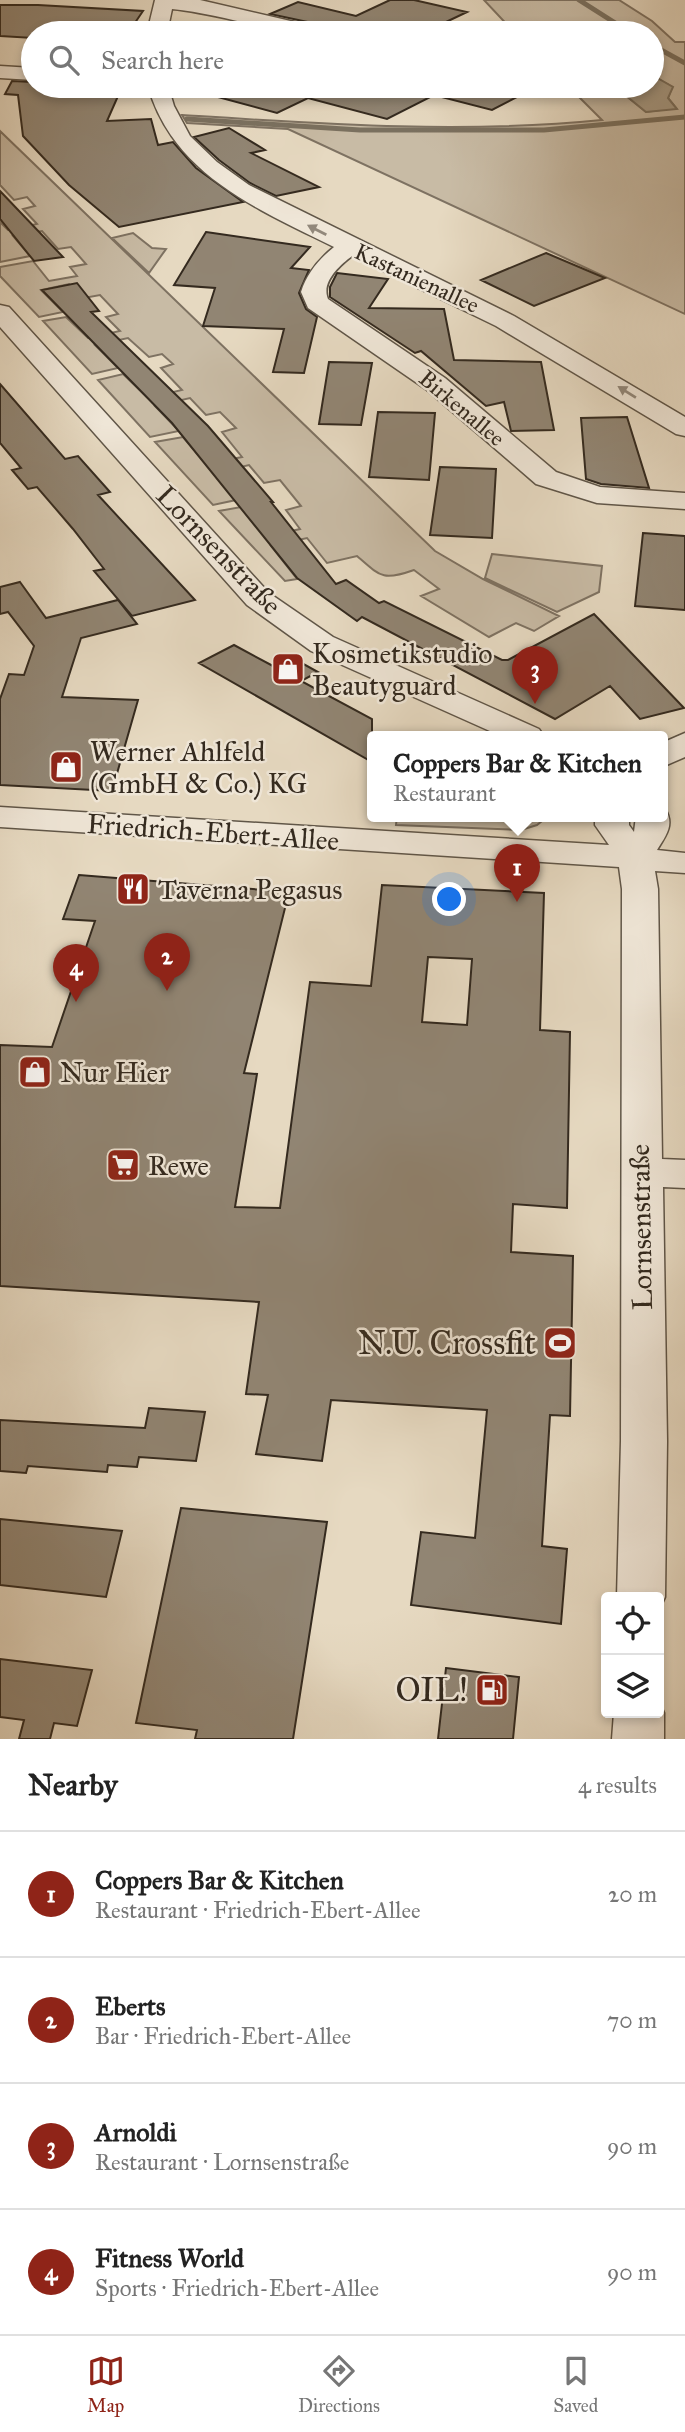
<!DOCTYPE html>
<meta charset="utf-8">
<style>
:root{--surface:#fff;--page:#f6f6f6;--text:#222;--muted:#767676;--line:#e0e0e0;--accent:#8f2418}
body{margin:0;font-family:"IM FELL Great Primer",serif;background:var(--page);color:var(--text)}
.controls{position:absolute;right:21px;bottom:21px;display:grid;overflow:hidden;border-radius:7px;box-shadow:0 4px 10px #0003}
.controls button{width:63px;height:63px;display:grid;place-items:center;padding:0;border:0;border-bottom:2px solid var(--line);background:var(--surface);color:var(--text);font:35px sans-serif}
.you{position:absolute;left:450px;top:900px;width:24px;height:24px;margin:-18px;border:5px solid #fff;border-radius:50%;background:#1a73e8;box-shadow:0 0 0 10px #1a73e833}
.badge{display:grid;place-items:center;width:46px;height:46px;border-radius:50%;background:var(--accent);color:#fff;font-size:23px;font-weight:700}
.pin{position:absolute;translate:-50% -58px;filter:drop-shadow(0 2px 4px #0008)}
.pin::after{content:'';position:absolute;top:37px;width:24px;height:21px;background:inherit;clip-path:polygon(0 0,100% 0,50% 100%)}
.popup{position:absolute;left:367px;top:731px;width:301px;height:91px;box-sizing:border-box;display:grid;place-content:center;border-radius:7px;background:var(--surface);filter:drop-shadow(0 2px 5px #0005);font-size:23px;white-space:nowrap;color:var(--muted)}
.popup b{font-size:26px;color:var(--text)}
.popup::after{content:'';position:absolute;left:50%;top:100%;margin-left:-14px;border:14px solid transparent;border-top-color:var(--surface)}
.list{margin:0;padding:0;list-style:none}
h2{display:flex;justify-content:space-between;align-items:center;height:91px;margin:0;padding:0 28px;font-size:30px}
h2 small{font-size:23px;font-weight:400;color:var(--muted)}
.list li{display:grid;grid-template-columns:46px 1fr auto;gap:21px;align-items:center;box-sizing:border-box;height:126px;padding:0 28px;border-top:2px solid var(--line)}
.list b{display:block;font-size:26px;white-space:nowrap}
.list p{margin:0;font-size:23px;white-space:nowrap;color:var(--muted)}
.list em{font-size:23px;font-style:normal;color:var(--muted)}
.icon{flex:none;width:38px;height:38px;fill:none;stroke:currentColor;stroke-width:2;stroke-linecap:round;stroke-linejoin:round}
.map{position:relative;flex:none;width:685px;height:1739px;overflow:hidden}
.search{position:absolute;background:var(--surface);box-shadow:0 4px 10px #0003;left:21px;right:21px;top:21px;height:77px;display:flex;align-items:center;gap:18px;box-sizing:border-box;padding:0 24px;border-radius:38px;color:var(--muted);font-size:26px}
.sheet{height:595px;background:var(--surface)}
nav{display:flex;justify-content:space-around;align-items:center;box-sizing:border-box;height:98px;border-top:2px solid var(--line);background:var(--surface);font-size:19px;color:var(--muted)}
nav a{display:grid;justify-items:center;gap:4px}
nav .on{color:var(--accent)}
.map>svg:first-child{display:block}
</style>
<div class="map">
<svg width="685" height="1739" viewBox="0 0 685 1739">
<rect width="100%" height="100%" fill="#e6d9c1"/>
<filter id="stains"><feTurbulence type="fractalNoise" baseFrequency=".00286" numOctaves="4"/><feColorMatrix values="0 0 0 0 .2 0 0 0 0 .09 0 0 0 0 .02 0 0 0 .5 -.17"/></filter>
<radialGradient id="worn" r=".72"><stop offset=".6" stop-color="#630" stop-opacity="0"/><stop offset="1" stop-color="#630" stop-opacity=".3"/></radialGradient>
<!-- green -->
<path fill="#c8bba5" stroke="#7e7262" stroke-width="2" d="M 484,0 L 619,0 L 652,21 L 675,42 L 685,42 L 685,314 L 288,129 L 187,123 L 182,115 C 322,124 462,134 602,120 L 568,86 L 614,86 L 646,112 L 676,108 L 668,98 L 672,87 L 652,75 L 652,33 L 515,33 Z
M 0,131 L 435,551 L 483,579 L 559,616 L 534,631 L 516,623 L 489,637 L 421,596 L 439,589 L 414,570 C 383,581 381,577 357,556 L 327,563 L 307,538 L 271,546 L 297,579 L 285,581 L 219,511 L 241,507 L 265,537 L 300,529 L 286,510 L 301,506 L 280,480 L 264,483 L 249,465 L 214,473 L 236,500 L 213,505 L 155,442 L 183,437 L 206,464 L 242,457 L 222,432 L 236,428 L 220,412 L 206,415 L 190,398 L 155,406 L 179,431 L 150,437 L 98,380 L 123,374 L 148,398 L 182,390 L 161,368 L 173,364 L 162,354 L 149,357 L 128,338 L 95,345 L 118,368 L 92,374 L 43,321 L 66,317 L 88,338 L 120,331 L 106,317 L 118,314 L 100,295 L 84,298 L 69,284 L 41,290 L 63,312 L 39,317 L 0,276 L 0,267 L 33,261 L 49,281 L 77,276 L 70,267 L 86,264 L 71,247 L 58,249 L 42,231 L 13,236 L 30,256 L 0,262 L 0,222 L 8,230 L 37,224 L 23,209 L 35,206 L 27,197 L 14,200 L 0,185 Z
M 133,233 L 152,248 L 166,249 L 149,273 L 112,238 Z
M 492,554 L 602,566 L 599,592 L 557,612 L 485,578 Z
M 397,816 L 548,816 L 537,825 L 521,830 L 396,825 Z"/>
<!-- water -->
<path fill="#a99e8a" stroke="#7a705f" stroke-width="2" d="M 652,75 L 673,87 L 668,98 L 677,109 L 646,112 L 614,86 L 652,86 Z"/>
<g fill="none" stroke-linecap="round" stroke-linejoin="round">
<!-- stream -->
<path stroke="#7a705f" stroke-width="5" d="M 579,0 L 631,33
M 652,45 L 685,63
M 187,119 L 360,130 L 544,130 L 685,117"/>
</g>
<!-- building -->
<path fill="#918573" stroke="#342a1f" stroke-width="2" fill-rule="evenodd" d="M 390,0 L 414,0 L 467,12 L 423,33 L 331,33 L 326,26 L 270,14 L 298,2 L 356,16 Z
M 0,5 L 38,5 L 143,11 L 128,33 L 33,33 L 33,38 L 0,36 Z
M 244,25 L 269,30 L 287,33 L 224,33 Z
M 12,81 L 33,82 L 33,86 L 122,87 L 107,121 L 151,119 L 158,145 L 173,142 L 196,168 L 243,202 L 119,227 L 69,185 L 23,136 L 18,95 L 5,94 Z
M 204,86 L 538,86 L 492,110 L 434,95 L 387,119 L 308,98 L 277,113 L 203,93 Z
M 229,128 L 265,150 L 251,153 L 319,187 L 276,196 L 250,183 L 219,160 L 194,137 Z
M 0,191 L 63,257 L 34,261 L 0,219 Z
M 206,232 L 310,247 L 291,268 L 309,270 L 299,293 L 306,309 L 317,317 L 304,373 L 273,372 L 284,329 L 203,326 L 215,288 L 174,285 Z
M 546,253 L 605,278 L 534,306 L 481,280 Z
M 337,273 L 388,279 L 369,308 L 444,309 L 454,360 L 541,362 L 554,430 L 511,431 L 504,402 L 486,406 L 421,351 L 415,353 L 330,297 L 330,287 Z
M 77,283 L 99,311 L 91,312 L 208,426 L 273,502 L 271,502 L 336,584 L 346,580 L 379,603 L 384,601 L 502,660 L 508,660 L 594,614 L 684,708 L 640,719 L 610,686 L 555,719 L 362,617 L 357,621 L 297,578 L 172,423 L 42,290 Z
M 329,362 L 372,363 L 361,425 L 319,424 Z
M 0,384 L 65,459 L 78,456 L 110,492 L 98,495 L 195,600 L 132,616 L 94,571 L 104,569 L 73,529 L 37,487 L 28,489 L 12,470 L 21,468 L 0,443 Z
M 378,412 L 435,413 L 429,480 L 369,477 Z
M 627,417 L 649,488 L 601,484 L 586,479 L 581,418 Z
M 440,467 L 496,469 L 492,538 L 430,535 Z
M 643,533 L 685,536 L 685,610 L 635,606 Z
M 20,582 L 46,618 L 118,600 L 137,624 L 81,638 L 62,697 L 138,700 L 112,791 L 0,785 L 0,699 L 9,674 L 24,675 L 34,646 L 8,612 L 0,614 L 0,587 Z
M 234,645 L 273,666 L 289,656 L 318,672 L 301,681 L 372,719 L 372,762 L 199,663 Z
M 79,875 L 289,892 L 244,1073 L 257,1074 L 235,1207 L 280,1208 L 310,982 L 371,986 L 382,885 L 544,893 L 540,1030 L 570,1032 L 567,1208 L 513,1204 L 511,1252 L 573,1256 L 570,1416 L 550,1415 L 542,1546 L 567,1549 L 561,1624 L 411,1605 L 421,1532 L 475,1538 L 487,1410 L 331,1400 L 322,1461 L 256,1454 L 268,1395 L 246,1394 L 259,1302 L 0,1286 L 0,1045 L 52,1047 L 95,921 L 63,919 ZM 428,957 L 472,959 L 467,1025 L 422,1022 Z
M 149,1408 L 205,1412 L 196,1461 L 139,1457 L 137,1467 L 108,1465 L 107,1472 L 28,1466 L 26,1473 L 0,1471 L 0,1420 L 145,1428 Z
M 181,1508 L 327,1522 L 293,1739 L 195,1739 L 197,1730 L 136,1723 Z
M 0,1519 L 122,1531 L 106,1597 L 0,1585 Z
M 0,1659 L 92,1670 L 77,1726 L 54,1723 L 50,1739 L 19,1739 L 24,1720 L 0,1717 Z
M 446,1668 L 519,1677 L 513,1739 L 438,1739 Z"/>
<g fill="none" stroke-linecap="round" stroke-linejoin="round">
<defs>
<path id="minor" d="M 155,0 L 200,0 L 325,29 L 328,33 C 275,35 224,14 172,9 L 167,33 L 147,33 Z
M 0,66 L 33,68 L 33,80 L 0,78 Z
M 148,86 L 168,86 L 174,106 L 190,136 L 217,162 L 249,185 L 514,316 L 685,417 L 685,436 L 676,434 L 496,326 L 352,256 C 339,266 321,282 328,299 L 445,378 L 556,472 L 600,487 L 685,493 L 685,509 L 597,503 L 536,484 L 427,390 L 308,308 L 301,292 C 307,273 319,259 334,247 C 258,209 173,175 148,86 Z
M 0,305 L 9,307 L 269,593 L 333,637 L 539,729 L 544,736 L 501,736 L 311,651 L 247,605 L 0,327 Z
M 685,733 L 685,757 L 662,767 L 662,743 Z
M 0,807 L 609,845 L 595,825 L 595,816 L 629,816 L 629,825 L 634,832 L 636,816 L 662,816 L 662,808 L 665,809 C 675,824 666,836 657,850 L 685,853 L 685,873 L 655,871 L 658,889 L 662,1159 L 685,1160 L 685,1188 L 663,1187 L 667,1441 L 665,1597 L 659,1610 L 659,1597 L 617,1597 L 621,1441 L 622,889 L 619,867 L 0,827 Z
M 659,1701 L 664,1713 L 664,1739 L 612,1739 L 614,1713 L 659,1713 Z"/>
</defs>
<!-- minor casing -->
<use href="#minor" stroke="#605648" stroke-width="3"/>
<!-- minor -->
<use href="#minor" fill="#efe6d7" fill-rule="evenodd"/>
</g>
<!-- one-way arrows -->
<defs><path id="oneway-solid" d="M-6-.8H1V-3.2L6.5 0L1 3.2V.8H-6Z" transform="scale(1.75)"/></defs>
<g fill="#92887b">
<use href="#oneway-solid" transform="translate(317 230) rotate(-153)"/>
<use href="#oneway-solid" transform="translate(627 392) rotate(-148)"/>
</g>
<!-- icons -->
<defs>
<symbol id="shop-square" viewBox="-11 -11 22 22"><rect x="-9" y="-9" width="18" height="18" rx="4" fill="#8f2418" stroke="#efe6d7"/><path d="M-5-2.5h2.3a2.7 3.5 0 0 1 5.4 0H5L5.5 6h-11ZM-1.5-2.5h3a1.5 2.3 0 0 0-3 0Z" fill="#fff"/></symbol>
<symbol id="restaurant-square" viewBox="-11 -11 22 22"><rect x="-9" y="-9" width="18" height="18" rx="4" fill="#8f2418" stroke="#efe6d7"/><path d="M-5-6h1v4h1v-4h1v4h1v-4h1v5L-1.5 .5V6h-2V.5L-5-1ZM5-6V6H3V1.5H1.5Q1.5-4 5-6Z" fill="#fff"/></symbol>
<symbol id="supermarket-square" viewBox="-11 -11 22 22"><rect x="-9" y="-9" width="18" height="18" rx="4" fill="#8f2418" stroke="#efe6d7"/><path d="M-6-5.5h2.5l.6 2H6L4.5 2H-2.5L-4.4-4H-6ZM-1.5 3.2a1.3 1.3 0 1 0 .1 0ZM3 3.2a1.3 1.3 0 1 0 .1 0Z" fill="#fff"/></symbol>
<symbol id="stadium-square" viewBox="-11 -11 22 22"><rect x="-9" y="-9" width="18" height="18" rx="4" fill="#8f2418" stroke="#efe6d7"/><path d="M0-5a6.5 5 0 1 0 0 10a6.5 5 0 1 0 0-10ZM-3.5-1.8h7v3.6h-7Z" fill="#fff"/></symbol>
<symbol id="fuel-square" viewBox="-11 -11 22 22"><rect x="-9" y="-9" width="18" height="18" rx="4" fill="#8f2418" stroke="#efe6d7"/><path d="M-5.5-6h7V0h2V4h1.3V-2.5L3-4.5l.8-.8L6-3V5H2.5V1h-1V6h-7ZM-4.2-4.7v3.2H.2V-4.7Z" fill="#fff"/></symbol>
</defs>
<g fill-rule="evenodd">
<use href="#shop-square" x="269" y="650" width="38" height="38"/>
<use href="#shop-square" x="47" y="748" width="38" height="38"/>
<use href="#restaurant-square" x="114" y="870" width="38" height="38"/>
<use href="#shop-square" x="16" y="1053" width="38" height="38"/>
<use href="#supermarket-square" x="104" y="1146" width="38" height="38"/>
<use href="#stadium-square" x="541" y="1324" width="38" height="38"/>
<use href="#fuel-square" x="473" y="1671" width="38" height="38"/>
</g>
<g text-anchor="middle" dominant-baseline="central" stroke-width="5" stroke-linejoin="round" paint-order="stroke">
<!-- far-street labels -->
<g font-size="23" fill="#342a1f" stroke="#efe6d7">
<text transform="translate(417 278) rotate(25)">Kastanienallee</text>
<text transform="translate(462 408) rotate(40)">Birkenallee</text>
</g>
<!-- street labels -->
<g font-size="28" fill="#342a1f" stroke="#efe6d7">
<text transform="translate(219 550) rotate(46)">Lornsenstraße</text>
<text transform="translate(213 832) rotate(4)">Friedrich-Ebert-Allee</text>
<text transform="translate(641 1227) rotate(-91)">Lornsenstraße</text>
</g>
<!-- poi labels -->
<g font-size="28" fill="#342a1f" stroke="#efe6d7" text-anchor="start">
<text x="312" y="653">Kosmetikstudio<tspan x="312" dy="32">Beautyguard</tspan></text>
<text x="90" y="751">Werner Ahlfeld<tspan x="90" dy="32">(GmbH &amp; Co.) KG</tspan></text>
<text x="158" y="889">Taverna Pegasus</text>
<text x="60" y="1072">Nur Hier</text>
<text x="148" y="1165">Rewe</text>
</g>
<!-- near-poi labels -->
<g font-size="33" fill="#342a1f" stroke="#efe6d7" text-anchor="end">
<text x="536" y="1343">N.U. Crossfit</text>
<text x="468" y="1690">OIL!</text>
</g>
</g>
<rect width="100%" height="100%" filter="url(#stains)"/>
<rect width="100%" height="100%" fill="url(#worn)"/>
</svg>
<div class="controls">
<button><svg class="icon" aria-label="locate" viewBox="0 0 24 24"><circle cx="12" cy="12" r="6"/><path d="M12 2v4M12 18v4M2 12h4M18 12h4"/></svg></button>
<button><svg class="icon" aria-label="layers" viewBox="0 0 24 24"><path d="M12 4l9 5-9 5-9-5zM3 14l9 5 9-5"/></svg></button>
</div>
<div class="you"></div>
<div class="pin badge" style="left:517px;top:902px">1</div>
<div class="popup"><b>Coppers Bar &amp; Kitchen</b>Restaurant</div>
<div class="pin badge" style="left:167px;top:991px">2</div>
<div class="pin badge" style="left:535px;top:704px">3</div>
<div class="pin badge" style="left:76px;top:1002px">4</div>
<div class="search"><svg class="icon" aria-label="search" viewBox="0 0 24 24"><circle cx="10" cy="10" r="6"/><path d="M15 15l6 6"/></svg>Search here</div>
</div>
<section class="sheet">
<h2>Nearby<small>4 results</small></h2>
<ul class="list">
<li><span class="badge">1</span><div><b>Coppers Bar &amp; Kitchen</b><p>Restaurant · Friedrich-Ebert-Allee</p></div><em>20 m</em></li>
<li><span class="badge">2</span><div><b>Eberts</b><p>Bar · Friedrich-Ebert-Allee</p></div><em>70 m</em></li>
<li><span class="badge">3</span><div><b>Arnoldi</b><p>Restaurant · Lornsenstraße</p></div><em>90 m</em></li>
<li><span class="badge">4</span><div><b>Fitness World</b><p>Sports · Friedrich-Ebert-Allee</p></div><em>90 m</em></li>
</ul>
</section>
<nav>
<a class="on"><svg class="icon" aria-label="map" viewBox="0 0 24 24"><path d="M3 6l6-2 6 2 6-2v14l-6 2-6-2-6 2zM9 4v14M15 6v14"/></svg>Map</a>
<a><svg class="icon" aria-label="directions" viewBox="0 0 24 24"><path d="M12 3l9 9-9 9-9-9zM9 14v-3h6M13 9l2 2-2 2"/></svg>Directions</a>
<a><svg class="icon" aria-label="saved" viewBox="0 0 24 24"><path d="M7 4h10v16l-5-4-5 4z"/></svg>Saved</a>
</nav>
